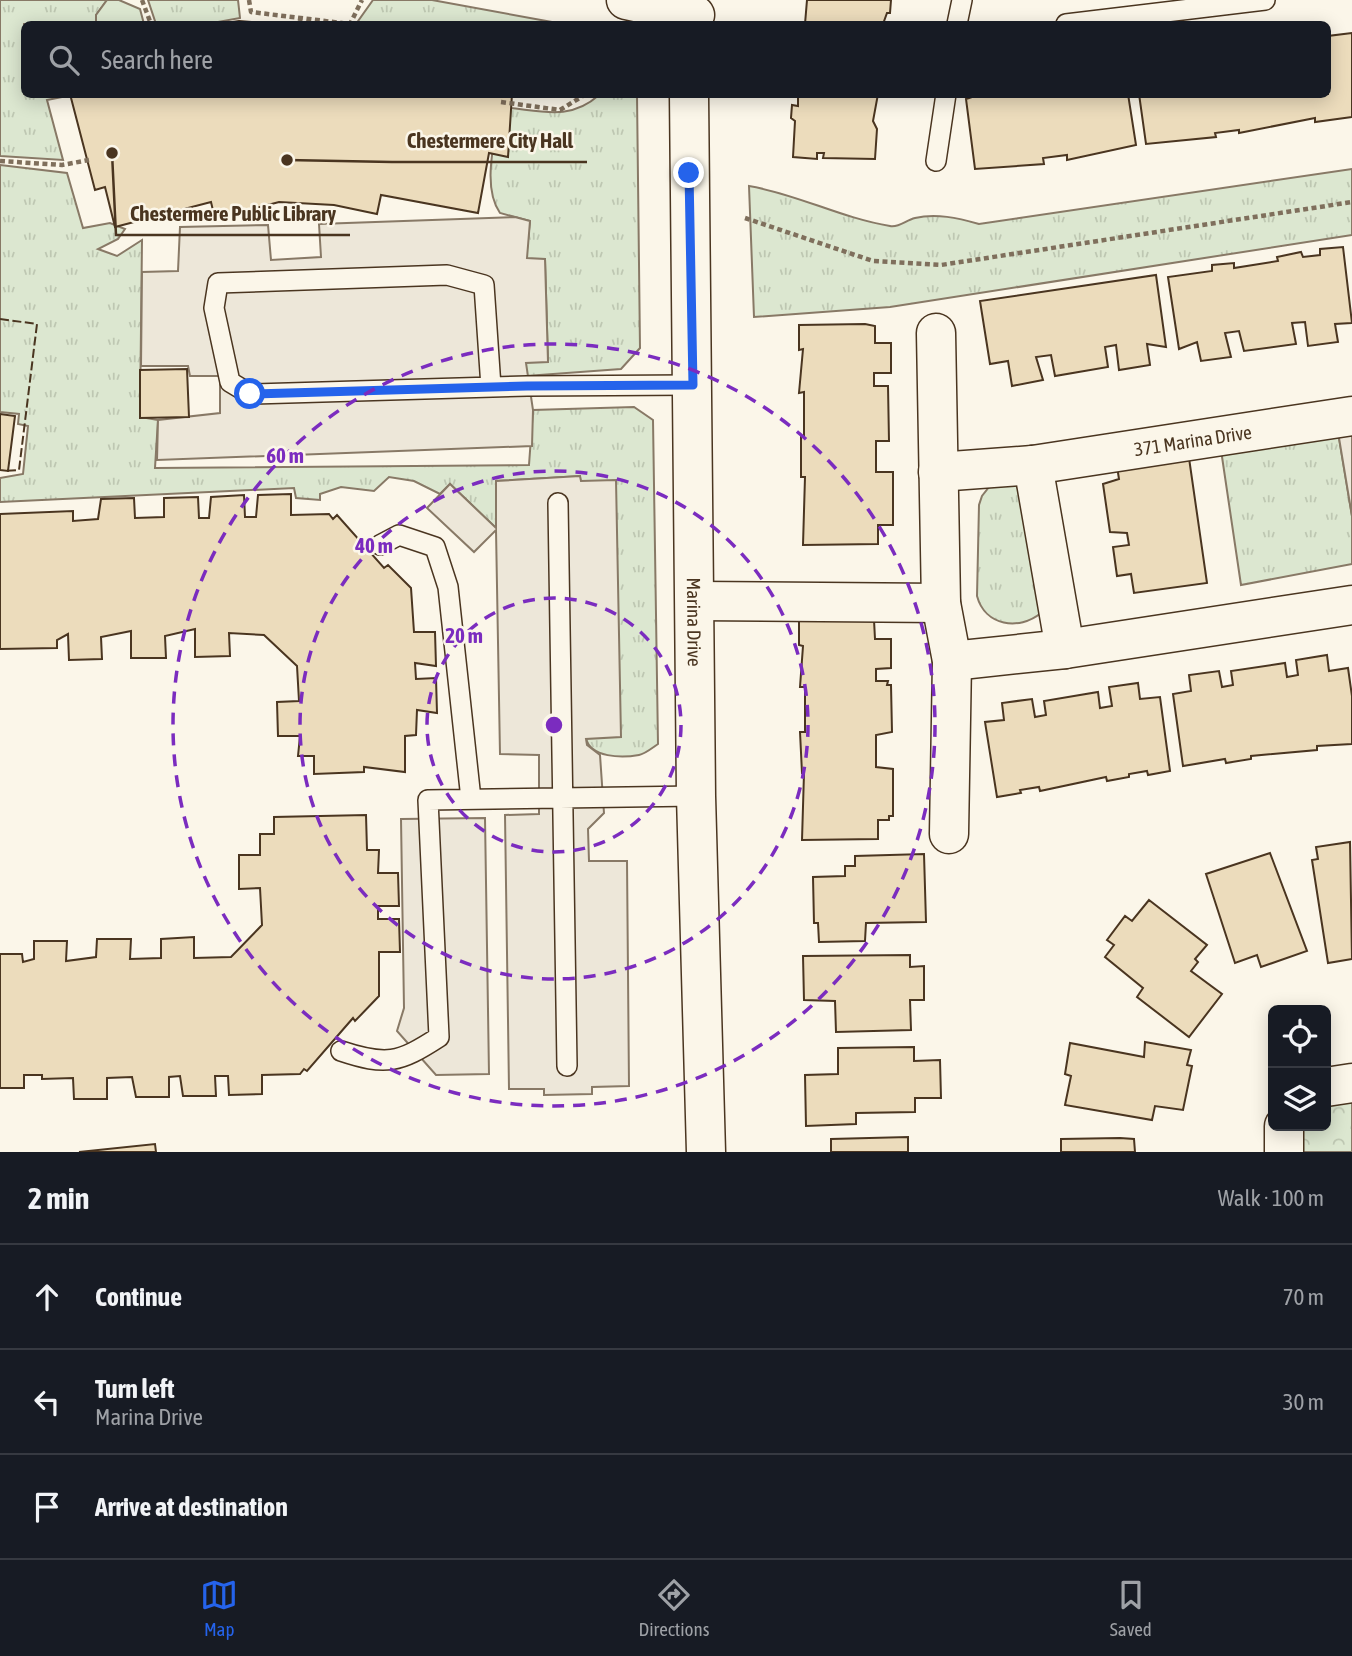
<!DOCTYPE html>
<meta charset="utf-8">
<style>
:root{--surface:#171b24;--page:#242831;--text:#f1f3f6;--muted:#9ea1a6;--line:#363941;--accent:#2563eb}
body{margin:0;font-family:"Asap Condensed",sans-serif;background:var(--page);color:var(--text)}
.controls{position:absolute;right:21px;bottom:21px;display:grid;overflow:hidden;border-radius:10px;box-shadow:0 4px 18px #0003}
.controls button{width:63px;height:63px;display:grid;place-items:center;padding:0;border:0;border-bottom:2px solid var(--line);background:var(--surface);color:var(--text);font:35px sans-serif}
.stop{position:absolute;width:21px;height:21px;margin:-16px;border:5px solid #2563eb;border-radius:50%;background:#fff}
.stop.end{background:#2563eb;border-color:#fff;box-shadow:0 2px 7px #0008}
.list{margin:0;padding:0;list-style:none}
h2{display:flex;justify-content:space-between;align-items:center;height:91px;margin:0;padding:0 28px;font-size:30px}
h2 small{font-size:23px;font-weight:400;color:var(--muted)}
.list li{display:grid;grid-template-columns:46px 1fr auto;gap:21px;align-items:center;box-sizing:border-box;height:105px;padding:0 28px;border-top:2px solid var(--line)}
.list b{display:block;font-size:26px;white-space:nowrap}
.list p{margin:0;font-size:23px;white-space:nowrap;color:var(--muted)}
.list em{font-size:23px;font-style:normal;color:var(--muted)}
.icon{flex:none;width:38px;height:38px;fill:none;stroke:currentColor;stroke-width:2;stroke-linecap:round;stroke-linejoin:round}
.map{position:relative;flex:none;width:1352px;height:1152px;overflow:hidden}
.search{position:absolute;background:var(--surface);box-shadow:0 4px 18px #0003;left:21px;right:21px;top:21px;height:77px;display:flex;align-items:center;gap:18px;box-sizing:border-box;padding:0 24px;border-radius:10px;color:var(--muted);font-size:26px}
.sheet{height:406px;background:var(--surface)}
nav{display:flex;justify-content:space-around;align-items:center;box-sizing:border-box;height:98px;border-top:2px solid var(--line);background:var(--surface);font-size:19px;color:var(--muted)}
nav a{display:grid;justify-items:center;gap:4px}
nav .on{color:var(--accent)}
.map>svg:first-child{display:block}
</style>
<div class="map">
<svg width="1352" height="1152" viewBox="0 0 1352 1152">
<defs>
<pattern id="grass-tufts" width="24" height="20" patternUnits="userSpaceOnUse" patternTransform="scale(1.75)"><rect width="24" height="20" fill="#dce7d0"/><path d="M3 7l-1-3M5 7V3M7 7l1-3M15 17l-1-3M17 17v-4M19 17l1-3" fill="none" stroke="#bec7b2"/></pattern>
<pattern id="forest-crowns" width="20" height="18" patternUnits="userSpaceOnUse" patternTransform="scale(1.75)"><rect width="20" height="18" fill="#dce7d0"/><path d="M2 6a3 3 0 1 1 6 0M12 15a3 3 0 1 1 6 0" fill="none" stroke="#bec7b2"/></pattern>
</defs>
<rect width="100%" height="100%" fill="#fbf6e9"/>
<!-- grass -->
<path fill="url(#grass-tufts)" stroke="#887966" stroke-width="2" d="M 0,0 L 107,0 L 96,15 L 96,24 L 24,24 L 24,94 L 72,95 L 47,100 L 63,160 L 0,156 Z
M 148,0 L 238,0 L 240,18 L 207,24 L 156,24 Z
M 373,0 L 432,0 L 563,24 L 356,24 Z
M 599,95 L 637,95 L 640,348 L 621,369 L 526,376 L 526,362 L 548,361 L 545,259 L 526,259 L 530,221 L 500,213 C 481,186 496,138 499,107 C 537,109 568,123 599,95 Z
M 0,165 L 67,173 L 83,228 L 110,223 L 125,229 L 118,239 L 98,249 L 117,256 L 142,240 L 140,417 L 158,420 L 155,468 L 529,465 L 533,410 L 634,407 L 653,420 L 658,744 C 652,748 645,754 639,755 C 622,758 590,758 586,738 L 591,737 L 580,476 L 496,481 L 496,528 L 450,484 L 440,494 L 414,481 L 389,477 L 374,491 L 341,487 L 320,494 L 320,500 L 296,498 L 294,488 L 0,502 L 0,478 L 23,474 L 28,426 L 18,424 L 19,414 L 0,412 Z
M 1352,169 L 1352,235 L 890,307 L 754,317 L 749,186 C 797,194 841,218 890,226 C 899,228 906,220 915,218 C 936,213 958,218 979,224 Z
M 1338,432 L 1352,516 L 1352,564 L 1241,585 L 1221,450 Z
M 1016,479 L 1041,613 C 1019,631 985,626 977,596 L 979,505 L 982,496 L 993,482 Z"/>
<!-- forest -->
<path fill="url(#forest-crowns)" stroke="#887966" stroke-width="2" d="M 1352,1083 L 1352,1152 L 1284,1152 L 1284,1126 L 1326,1126 L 1326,1087 Z"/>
<!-- garden -->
<path fill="#dce7d0" stroke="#887966" stroke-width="2" d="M 107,0 L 119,0 L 140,9 L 144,24 L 96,24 L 96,15 Z"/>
<!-- parking -->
<path fill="#ede7d9" stroke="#887966" stroke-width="2" d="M 515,217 L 530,221 L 527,258 L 545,259 L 548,362 L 526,363 L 533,410 L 532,446 L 157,460 L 158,420 L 220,413 L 220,376 L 190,376 L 188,366 L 141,366 L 142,272 L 178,271 L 180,227 L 268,225 L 271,260 L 321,257 L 319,224 Z
M 1352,429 L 1352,516 L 1338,432 Z
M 580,476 L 581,481 L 616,480 L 621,737 L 586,739 L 587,745 L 600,755 L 604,813 L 588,829 L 589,861 L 627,861 L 629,1086 L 592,1087 L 592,1094 L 544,1095 L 544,1089 L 509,1089 L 505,815 L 539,814 L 539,755 L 500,754 L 496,530 L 474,552 L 427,508 L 450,484 L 496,528 L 496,481 Z
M 485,818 L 489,1074 L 436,1075 L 397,1031 L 404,1008 L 401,819 Z"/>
<!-- building -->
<path fill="#ecdcbc" stroke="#4a3520" stroke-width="2" d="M 807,0 L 891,0 L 890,13 L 887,13 L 883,24 L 805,24 Z
M 239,21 L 251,22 L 252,24 L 219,24 Z
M 1352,33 L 1352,117 L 1315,122 L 1315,118 L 1239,133 L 1239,130 L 1215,133 L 1216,137 L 1146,144 L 1139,94 L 1328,94 L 1328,36 Z
M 70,94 L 512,94 L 508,157 L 489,153 L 478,213 L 381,195 L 377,214 L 334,205 L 279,202 L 215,219 L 211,202 L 115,227 L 105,187 L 95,190 Z
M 798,94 L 878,94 L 873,121 L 877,129 L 875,159 L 823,158 L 824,153 L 817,153 L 817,159 L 793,157 L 795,121 L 791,118 L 792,105 L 798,106 Z
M 981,94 L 1128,94 L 1136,145 L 1067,160 L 1067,155 L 1043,158 L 1044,164 L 975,169 L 966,99 Z
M 1343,247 L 1352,323 L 1335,324 L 1338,342 L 1308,346 L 1305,322 L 1292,323 L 1296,344 L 1244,351 L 1239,331 L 1225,333 L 1231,357 L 1201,361 L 1197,342 L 1179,349 L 1168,277 L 1212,271 L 1212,265 L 1234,263 L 1234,268 L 1278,261 L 1277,257 L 1301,252 L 1303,257 L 1320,255 L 1320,249 Z
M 1156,275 L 1166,347 L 1147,344 L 1150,365 L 1119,370 L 1116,345 L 1105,347 L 1108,367 L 1055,376 L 1051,355 L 1036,357 L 1043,380 L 1012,386 L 1008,361 L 990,364 L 980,301 Z
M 865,324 L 875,326 L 875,343 L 891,343 L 891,373 L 874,373 L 874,386 L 888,386 L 889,441 L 876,441 L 876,472 L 893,472 L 893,525 L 878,525 L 878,544 L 803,545 L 805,477 L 801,477 L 801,436 L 804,436 L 804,392 L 799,393 L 803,349 L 799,350 L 799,325 Z
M 187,369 L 189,417 L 140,418 L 140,370 Z
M 0,414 L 15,416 L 8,471 L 0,470 Z
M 1188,451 L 1207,583 L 1134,593 L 1131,574 L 1117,576 L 1113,547 L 1129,545 L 1127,533 L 1110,532 L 1103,484 L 1119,479 L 1116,460 Z
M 291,494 L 291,515 L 329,514 L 333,519 L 337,515 L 384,568 L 388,565 L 411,588 L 414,632 L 435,632 L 436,666 L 415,663 L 416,679 L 436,678 L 437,713 L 417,710 L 416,735 L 405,736 L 405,772 L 364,767 L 364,772 L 314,774 L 314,756 L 298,756 L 300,736 L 278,736 L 277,702 L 299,701 L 297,666 L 264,635 L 229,633 L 230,656 L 195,657 L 195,629 L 165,636 L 166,658 L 131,658 L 131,631 L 101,637 L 102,659 L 69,660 L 68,634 L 57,640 L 57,648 L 0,649 L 0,514 L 73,511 L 73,521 L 98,519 L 101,499 L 134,498 L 135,518 L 164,517 L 164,498 L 198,497 L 199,518 L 209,518 L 211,497 L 244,495 L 245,517 L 256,517 L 258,495 Z
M 874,620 L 875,639 L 891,639 L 891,668 L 876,669 L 876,681 L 888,681 L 887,685 L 891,685 L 892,732 L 876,735 L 876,767 L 893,769 L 893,816 L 889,816 L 889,820 L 878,820 L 878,839 L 802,840 L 804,773 L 802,773 L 800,732 L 805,732 L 805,687 L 800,687 L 803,646 L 799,645 L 799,621 Z
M 1327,655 L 1329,671 L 1348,668 L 1352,696 L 1352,744 L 1317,746 L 1317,750 L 1251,756 L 1251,759 L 1226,763 L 1225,759 L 1183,766 L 1173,694 L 1191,691 L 1189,675 L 1219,671 L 1222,687 L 1233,685 L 1231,671 L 1285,663 L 1287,677 L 1298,675 L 1296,660 Z
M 1138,683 L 1140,699 L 1160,697 L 1170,771 L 1148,775 L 1147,771 L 1129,774 L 1129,777 L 1107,781 L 1106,777 L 1040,791 L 1039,787 L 1020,790 L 1021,793 L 997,797 L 985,722 L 1004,720 L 1002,703 L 1032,699 L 1035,717 L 1046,715 L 1044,701 L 1098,692 L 1100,708 L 1112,706 L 1109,687 Z
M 366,815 L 367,850 L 379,850 L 378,873 L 398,873 L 399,906 L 378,906 L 378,919 L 399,919 L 400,952 L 379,952 L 379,996 L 355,1021 L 353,1018 L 307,1071 L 304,1069 L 300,1074 L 262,1075 L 262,1094 L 229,1095 L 228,1076 L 215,1076 L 216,1096 L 183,1096 L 180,1076 L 169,1077 L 169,1097 L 136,1097 L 132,1077 L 107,1078 L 107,1099 L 74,1099 L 73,1078 L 42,1079 L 42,1075 L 24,1075 L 24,1088 L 0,1088 L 0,954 L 22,954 L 23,962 L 34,959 L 34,941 L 67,941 L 66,961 L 96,957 L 97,939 L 131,939 L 130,959 L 161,958 L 161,939 L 194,937 L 194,958 L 231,957 L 262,925 L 260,888 L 239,889 L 239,855 L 260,855 L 260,834 L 274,834 L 274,817 Z
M 1350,842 L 1352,959 L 1328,963 L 1312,860 L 1318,859 L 1316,847 Z
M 1270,853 L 1307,951 L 1261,967 L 1257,955 L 1235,963 L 1206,874 Z
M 924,854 L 926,922 L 866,923 L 865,941 L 819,942 L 818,923 L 814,923 L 813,877 L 845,876 L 845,866 L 855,866 L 855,856 Z
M 1149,900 L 1207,945 L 1195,959 L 1198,962 L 1191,971 L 1222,994 L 1189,1037 L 1137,997 L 1143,988 L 1105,957 L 1114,945 L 1107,940 L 1125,916 L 1132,921 Z
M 910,955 L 910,967 L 924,966 L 924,1000 L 910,1000 L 911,1030 L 836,1032 L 835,1001 L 804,1000 L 803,956 Z
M 1145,1042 L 1191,1050 L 1187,1065 L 1192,1066 L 1183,1110 L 1155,1106 L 1152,1120 L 1065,1105 L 1071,1076 L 1065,1074 L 1070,1043 L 1144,1057 Z
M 914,1047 L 914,1061 L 940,1060 L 941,1098 L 915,1098 L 915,1112 L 856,1113 L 856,1124 L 806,1126 L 805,1075 L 838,1074 L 838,1048 Z
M 908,1137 L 908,1152 L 831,1152 L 831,1139 Z
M 1120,1138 L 1134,1139 L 1135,1152 L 1061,1152 L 1061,1139 Z
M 155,1144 L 156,1152 L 79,1152 Z"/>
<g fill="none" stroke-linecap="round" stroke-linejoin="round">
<defs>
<path id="service" d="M 957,24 L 962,0
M 1066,24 L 1265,0
M 936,161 L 946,94
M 491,387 L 484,285 L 447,275 L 218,283 L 214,308 L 230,382 L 250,394 L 527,386 L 693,385
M 558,503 L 567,1066
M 380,545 L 399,535 L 435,547 L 448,587 L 471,799
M 341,1051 C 386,1066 399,1063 439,1037 L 428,800 L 696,796"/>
<g id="minor">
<path d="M 626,0 L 695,15"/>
<path id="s1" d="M 689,94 L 696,796 L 706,1152"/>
<path d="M 936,333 L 941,603 L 952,661 L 949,834"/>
<path d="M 1033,465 L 1065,649"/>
<path id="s2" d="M 938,472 L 1033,465 L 1352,416"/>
<path d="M 696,601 L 941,603"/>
<path d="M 952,661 L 1065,649 L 1352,605"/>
<path d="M 1326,1087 L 1352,1083"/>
<path d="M 1284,1126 L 1284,1152"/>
</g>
</defs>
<!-- service casing -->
<use href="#service" stroke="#4a3520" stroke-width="22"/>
<!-- minor casing -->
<use href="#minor" stroke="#4a3520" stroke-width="41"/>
<!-- path -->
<path stroke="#7f6f5c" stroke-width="4.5" stroke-dasharray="5 3.5" stroke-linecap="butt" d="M 142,0 L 151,24
M 249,0 L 251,12 L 350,24 L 362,0
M 300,24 L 300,17
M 501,102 L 560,110 L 586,94
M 0,161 L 62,165 L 89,160
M 745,218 L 873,261 L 941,265 L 1352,202"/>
<!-- service -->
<use href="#service" stroke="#fbf6e9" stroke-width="19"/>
<!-- minor -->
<use href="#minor" stroke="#fbf6e9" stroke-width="38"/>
<!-- fence -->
<path stroke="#4a3520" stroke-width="2" stroke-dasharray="9 3.5" stroke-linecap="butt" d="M 0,319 L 37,324 L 19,470 L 4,471"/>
</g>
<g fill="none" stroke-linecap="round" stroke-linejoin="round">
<!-- route -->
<path stroke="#2563eb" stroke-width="9" d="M 250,394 L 527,386 L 693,385 L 689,173"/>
</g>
<!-- distance rings -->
<g fill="none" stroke="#7b2cbf" stroke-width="3.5" stroke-dasharray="12 9">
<circle cx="554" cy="725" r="127"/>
<circle cx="554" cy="725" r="254"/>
<circle cx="554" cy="725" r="381"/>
</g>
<g text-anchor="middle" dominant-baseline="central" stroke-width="5" stroke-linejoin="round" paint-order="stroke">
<!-- street labels -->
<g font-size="19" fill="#4a3520" stroke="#fbf6e9">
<text stroke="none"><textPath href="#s2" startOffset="257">371 Marina Drive</textPath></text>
<text stroke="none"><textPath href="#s1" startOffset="528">Marina Drive</textPath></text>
</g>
</g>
<circle cx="554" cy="725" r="10" fill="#7b2cbf" stroke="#fbf6e9" stroke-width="3.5"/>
<g font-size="21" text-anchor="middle" font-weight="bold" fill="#7b2cbf" stroke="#fbf6e9" stroke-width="5" stroke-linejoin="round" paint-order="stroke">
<text x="285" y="463">60 m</text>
<text x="374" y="553">40 m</text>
<text x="464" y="643">20 m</text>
</g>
<!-- callouts -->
<path fill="none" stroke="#4a3520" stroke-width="2.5" d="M287 160L392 162H587M112 153L116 235H350"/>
<g fill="#4a3520" stroke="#fbf6e9" stroke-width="2.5">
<circle cx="287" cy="160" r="7"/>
<circle cx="112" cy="153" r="7"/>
</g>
<g font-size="21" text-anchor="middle" font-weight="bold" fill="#4a3520" stroke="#fbf6e9" stroke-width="5" stroke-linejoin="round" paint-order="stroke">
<text x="490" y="148">Chestermere City Hall</text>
<text x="233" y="221">Chestermere Public Library</text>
</g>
</svg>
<div class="controls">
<button><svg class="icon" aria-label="locate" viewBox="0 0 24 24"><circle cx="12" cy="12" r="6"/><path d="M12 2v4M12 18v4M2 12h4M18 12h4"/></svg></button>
<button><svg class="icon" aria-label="layers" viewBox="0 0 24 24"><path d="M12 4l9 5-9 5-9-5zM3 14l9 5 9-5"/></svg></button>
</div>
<div class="stop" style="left:250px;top:394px"></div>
<div class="stop end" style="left:689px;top:173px"></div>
<div class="search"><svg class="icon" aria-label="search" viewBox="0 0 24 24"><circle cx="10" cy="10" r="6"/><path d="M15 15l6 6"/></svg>Search here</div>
</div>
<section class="sheet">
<h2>2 min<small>Walk · 100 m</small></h2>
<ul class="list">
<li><svg class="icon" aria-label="ahead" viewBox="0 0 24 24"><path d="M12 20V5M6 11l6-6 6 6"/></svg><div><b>Continue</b></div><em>70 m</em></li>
<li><svg class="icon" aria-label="left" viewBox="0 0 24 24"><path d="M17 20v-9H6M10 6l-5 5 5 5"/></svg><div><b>Turn left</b><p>Marina Drive</p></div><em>30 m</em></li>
<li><svg class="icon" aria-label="arrive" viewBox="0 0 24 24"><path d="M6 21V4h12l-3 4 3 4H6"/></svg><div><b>Arrive at destination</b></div></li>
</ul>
</section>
<nav>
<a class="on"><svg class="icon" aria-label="map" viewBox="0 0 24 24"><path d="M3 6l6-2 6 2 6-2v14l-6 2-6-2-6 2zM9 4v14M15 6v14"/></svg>Map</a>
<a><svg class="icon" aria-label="directions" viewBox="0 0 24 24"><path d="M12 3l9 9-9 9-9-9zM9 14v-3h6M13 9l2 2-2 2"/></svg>Directions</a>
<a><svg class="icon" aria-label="saved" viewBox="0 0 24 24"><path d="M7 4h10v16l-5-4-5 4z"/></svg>Saved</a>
</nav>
